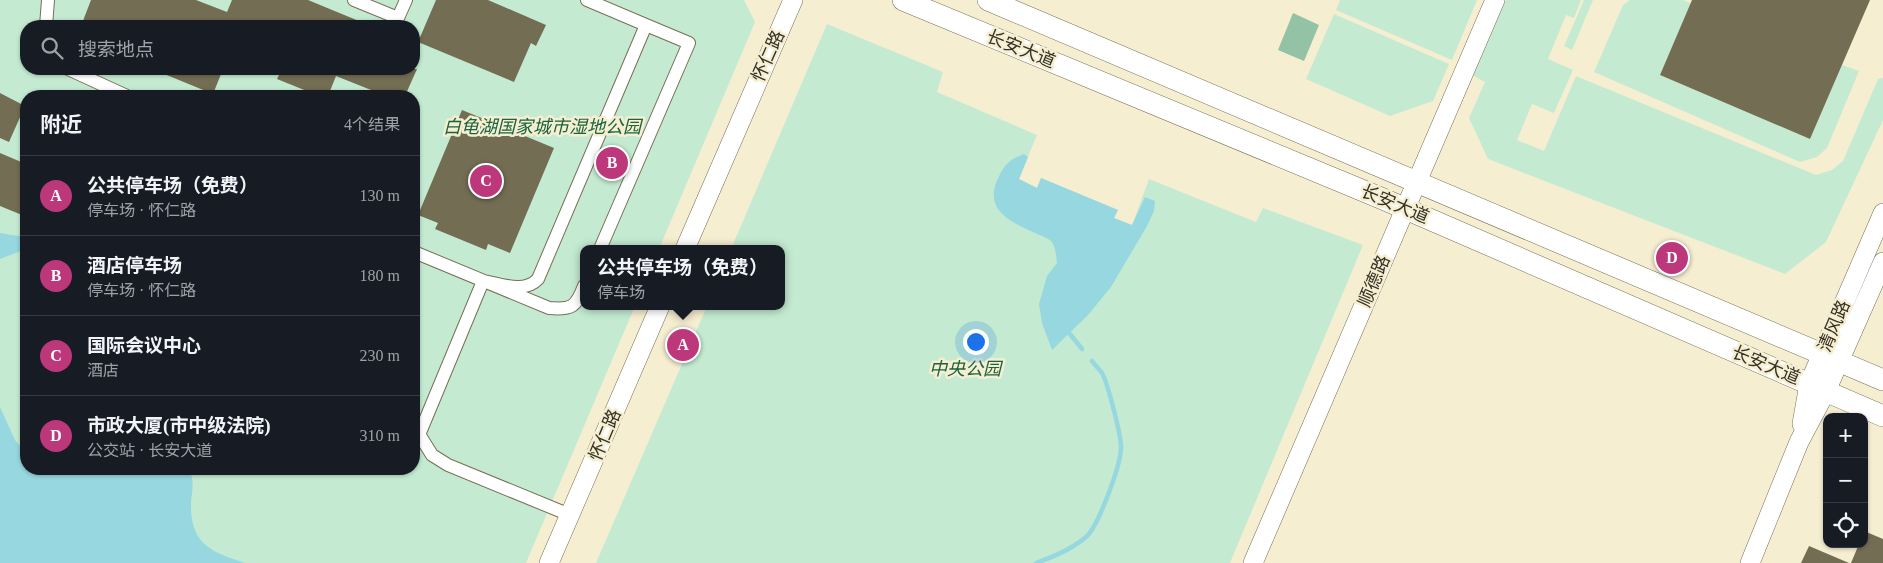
<!DOCTYPE html>
<html lang="zh">
<meta charset="utf-8">
<style>
:root{--surface:#171b24;--page:#242831;--text:#f1f3f6;--muted:#9ea1a6;--line:#363941;--accent:#bd387b}
body{margin:0;font-family:"Times New Roman","Noto Sans SC",serif;background:var(--page);color:var(--text)}
.controls{position:absolute;right:15px;bottom:15px;display:grid;overflow:hidden;border-radius:10px;box-shadow:0 1px 4px #0004}
.controls button{width:45px;height:45px;display:grid;place-items:center;padding:0;border:0;border-bottom:1px solid var(--line);background:var(--surface);color:var(--text);font:25px sans-serif}
.you{position:absolute;left:975px;top:341px;width:18px;height:18px;margin:-12px;border:4px solid #fff;border-radius:50%;background:#1a73e8;box-shadow:0 0 0 8px #1a73e833}
.badge{display:grid;place-items:center;width:32px;height:32px;border-radius:50%;background:var(--accent);color:#fff;font-size:16px;font-weight:700}
.pin{position:absolute;translate:-50% -50%;border:2px solid #fff;box-shadow:0 1px 5px #0006}
.popup{position:absolute;left:580px;top:245px;width:205px;height:65px;box-sizing:border-box;display:grid;place-content:center;border-radius:10px;background:var(--surface);filter:drop-shadow(0 1px 4px #0005);font-size:16px;white-space:nowrap;color:var(--muted)}
.popup b{font-size:19px;color:var(--text)}
.popup::after{content:'';position:absolute;left:50%;top:100%;margin-left:-10px;border:10px solid transparent;border-top-color:var(--surface)}
.list{margin:0;padding:0;list-style:none}
h2{display:flex;justify-content:space-between;align-items:center;height:65px;margin:0;padding:0 20px;font-size:21px}
h2 small{font-size:16px;font-weight:400;color:var(--muted)}
.list li{display:grid;grid-template-columns:32px 1fr auto;gap:15px;align-items:center;box-sizing:border-box;height:80px;padding:0 20px;border-top:1px solid var(--line)}
.list b{display:block;font-size:19px;white-space:nowrap}
.list p{margin:0;font-size:16px;white-space:nowrap;color:var(--muted)}
.list em{font-size:16px;font-style:normal;color:var(--muted)}
.icon{flex:none;width:28px;height:28px;fill:none;stroke:currentColor;stroke-width:2;stroke-linecap:round;stroke-linejoin:round}
.map{position:relative;flex:none;width:1883px;height:563px;overflow:hidden}
.search{position:absolute;background:var(--surface);box-shadow:0 1px 4px #0004;left:20px;top:20px;width:400px;height:55px;display:flex;align-items:center;gap:12px;box-sizing:border-box;padding:0 18px;border-radius:20px;color:var(--muted);font-size:19px}
.panel{position:absolute;background:var(--surface);box-shadow:0 1px 4px #0004;left:20px;top:90px;width:400px;height:385px;border-radius:20px}
.map>svg:first-child{display:block}
</style>
<div class="map">
<svg width="1883" height="563" viewBox="0 0 1883 563">
<rect width="100%" height="100%" fill="#f6eed1"/>
<!-- green -->
<path fill="#c4ebd2" fill-rule="evenodd" d="M 0,0 L 744,0 L 755,22 L 659,249 L 584,249 L 584,306 L 635,306 L 526,563 L 0,563 ZM 26,26 L 414,26 L 414,69 L 26,69 ZM 26,96 L 414,96 L 414,469 L 26,469 Z
M 1340,0 L 1477,0 L 1452,60 L 1336,10 Z
M 1506,0 L 1581,0 L 1574,18 L 1566,15 L 1548,59 L 1573,70 L 1554,113 L 1532,104 L 1517,140 L 1544,151 L 1576,76 L 1816,175 L 1832,170 L 1843,161 L 1878,79 L 1883,78 L 1883,120 L 1826,242 L 1785,274 L 1488,159 L 1469,118 L 1485,82 L 1472,75 Z
M 1584,0 L 1593,0 L 1572,50 L 1564,46 Z
M 1630,0 L 1683,0 L 1691,3 L 1660,75 L 1810,139 L 1842,65 L 1859,71 L 1827,148 L 1817,157 L 1800,162 L 1594,72 L 1623,5 Z
M 1334,14 L 1449,64 L 1433,101 L 1390,116 L 1306,79 Z
M 827,24 L 943,72 L 937,92 L 1037,135 L 1019,179 L 1037,188 L 1041,178 L 1118,210 L 1114,218 L 1132,225 L 1149,179 L 1256,222 L 1263,208 L 1363,245 L 1230,563 L 596,563 L 707,306 L 782,306 L 782,249 L 731,249 Z"/>
<!-- forest -->
<path fill="#93c2a4" d="M 1293,13 L 1319,25 L 1304,61 L 1278,50 Z"/>
<!-- water -->
<path fill="#97d7df" d="M 1024,154 L 1028,157 L 1019,179 L 1037,188 L 1041,178 L 1118,210 L 1114,218 L 1132,225 L 1145,197 L 1155,201 L 1154,211 L 1147,226 L 1111,287 L 1088,315 L 1052,350 L 1042,323 L 1039,304 L 1047,276 L 1057,263 C 1056,256 1056,247 1051,241 C 1048,238 1041,236 1037,234 C 1016,224 985,213 996,183 C 1004,166 1006,161 1024,154 Z
M 0,233 L 18,236 L 26,234 L 26,249 L 0,259 Z
M 0,407 L 15,440 L 26,453 L 26,469 L 53,469 L 65,473 L 86,472 L 99,469 L 189,469 C 195,482 192,489 191,503 C 190,544 211,552 245,563 L 0,563 Z"/>
<g fill="none" stroke-linecap="round" stroke-linejoin="round">
<!-- stream -->
<path stroke="#97d7df" stroke-width="4.5" d="M 1070,334 L 1082,349
M 1036,563 C 1053,557 1073,549 1087,536 C 1099,524 1121,465 1121,447 C 1121,435 1108,384 1102,373 C 1099,369 1095,365 1092,361"/>
</g>
<!-- building -->
<path fill="#736d53" d="M 91,0 L 196,0 L 227,12 L 232,0 L 308,0 L 371,26 L 81,26 Z
M 436,0 L 488,0 L 546,25 L 536,46 L 531,43 L 514,82 L 418,42 Z
M 1692,0 L 1870,0 L 1810,139 L 1660,75 Z
M 152,69 L 223,69 L 213,94 Z
M 282,69 L 417,69 L 405,96 L 386,96 L 336,76 L 328,96 L 319,96 L 277,79 Z
M 0,93 L 25,106 L 9,142 L 0,138 Z
M 462,110 L 554,148 L 510,253 L 488,244 L 486,250 L 435,229 L 438,223 L 418,215 Z
M 0,153 L 26,164 L 26,206 L 22,215 L 0,206 Z
M 1864,531 L 1883,539 L 1883,563 L 1851,563 L 1859,544 L 1864,544 Z
M 1809,546 L 1849,563 L 1801,563 Z"/>
<g fill="none" stroke-linecap="round" stroke-linejoin="round">
<defs>
<path id="street" d="M 354,0 L 398,18 L 406,0
M 587,0 L 646,25
M 46,26 L 48,0
M 68,69 L 127,96
M 414,252 L 549,308 C 572,310 576,307 584,286
M 483,281 C 501,284 524,294 538,279 L 646,25 L 689,43 L 600,249
M 414,426 L 432,455 L 448,465 L 570,515
M 419,435 L 483,281"/>
<path id="secondary" d="M 685,249 L 793,0
M 1802,424 L 1809,384 L 1883,213
M 549,563 L 660,306
M 1253,563 L 1495,0
M 1750,563 L 1799,442 L 1826,391 L 1883,262"/>
<path id="primary" d="M 903,0 L 1383,199 L 1883,416
M 988,0 L 1883,380"/>
</defs>
<!-- street casing -->
<use href="#street" stroke="#766f55" stroke-width="14"/>
<!-- secondary casing -->
<use href="#secondary" stroke="#766f55" stroke-width="20"/>
<!-- primary casing -->
<use href="#primary" stroke="#766f55" stroke-width="22"/>
<!-- street -->
<use href="#street" stroke="#fff" stroke-width="12"/>
<!-- secondary -->
<use href="#secondary" stroke="#fff" stroke-width="19"/>
<!-- primary -->
<use href="#primary" stroke="#fff" stroke-width="21"/>
</g>
<g text-anchor="middle" dominant-baseline="central" stroke-width="5" stroke-linejoin="round" paint-order="stroke">
<!-- street labels -->
<g font-size="18" fill="#343126" stroke="#f6eed1">
<text transform="translate(1021 49) rotate(22)">长安大道</text>
<text transform="translate(768 56) rotate(-66)">怀仁路</text>
<text transform="translate(1395 204) rotate(23)">长安大道</text>
<text transform="translate(1374 281) rotate(-67)">顺德路</text>
<text transform="translate(1834 326) rotate(-67)">清风路</text>
<text transform="translate(1766 365) rotate(23)">长安大道</text>
<text transform="translate(605 435) rotate(-67)">怀仁路</text>
</g>
<!-- park labels -->
<g font-size="18" font-style="italic" fill="#18643e" stroke="#f6eed1">
<text x="542" y="127">白龟湖国家城市湿地公园</text>
<text x="965" y="369">中央公园</text>
</g>
</g>
</svg>
<div class="controls">
<button>+</button>
<button>−</button>
<button><svg class="icon" aria-label="locate" viewBox="0 0 24 24"><circle cx="12" cy="12" r="6"/><path d="M12 2v4M12 18v4M2 12h4M18 12h4"/></svg></button>
</div>
<div class="you"></div>
<div class="pin badge" style="left:683px;top:345px">A</div>
<div class="popup"><b>公共停车场（免费）</b>停车场</div>
<div class="pin badge" style="left:612px;top:163px">B</div>
<div class="pin badge" style="left:486px;top:181px">C</div>
<div class="pin badge" style="left:1672px;top:258px">D</div>
<div class="search"><svg class="icon" aria-label="search" viewBox="0 0 24 24"><circle cx="10" cy="10" r="6"/><path d="M15 15l6 6"/></svg>搜索地点</div>
<section class="panel">
<h2>附近<small>4个结果</small></h2>
<ul class="list">
<li><span class="badge">A</span><div><b>公共停车场（免费）</b><p>停车场 · 怀仁路</p></div><em>130 m</em></li>
<li><span class="badge">B</span><div><b>酒店停车场</b><p>停车场 · 怀仁路</p></div><em>180 m</em></li>
<li><span class="badge">C</span><div><b>国际会议中心</b><p>酒店</p></div><em>230 m</em></li>
<li><span class="badge">D</span><div><b>市政大厦(市中级法院)</b><p>公交站 · 长安大道</p></div><em>310 m</em></li>
</ul>
</section>
</div>
